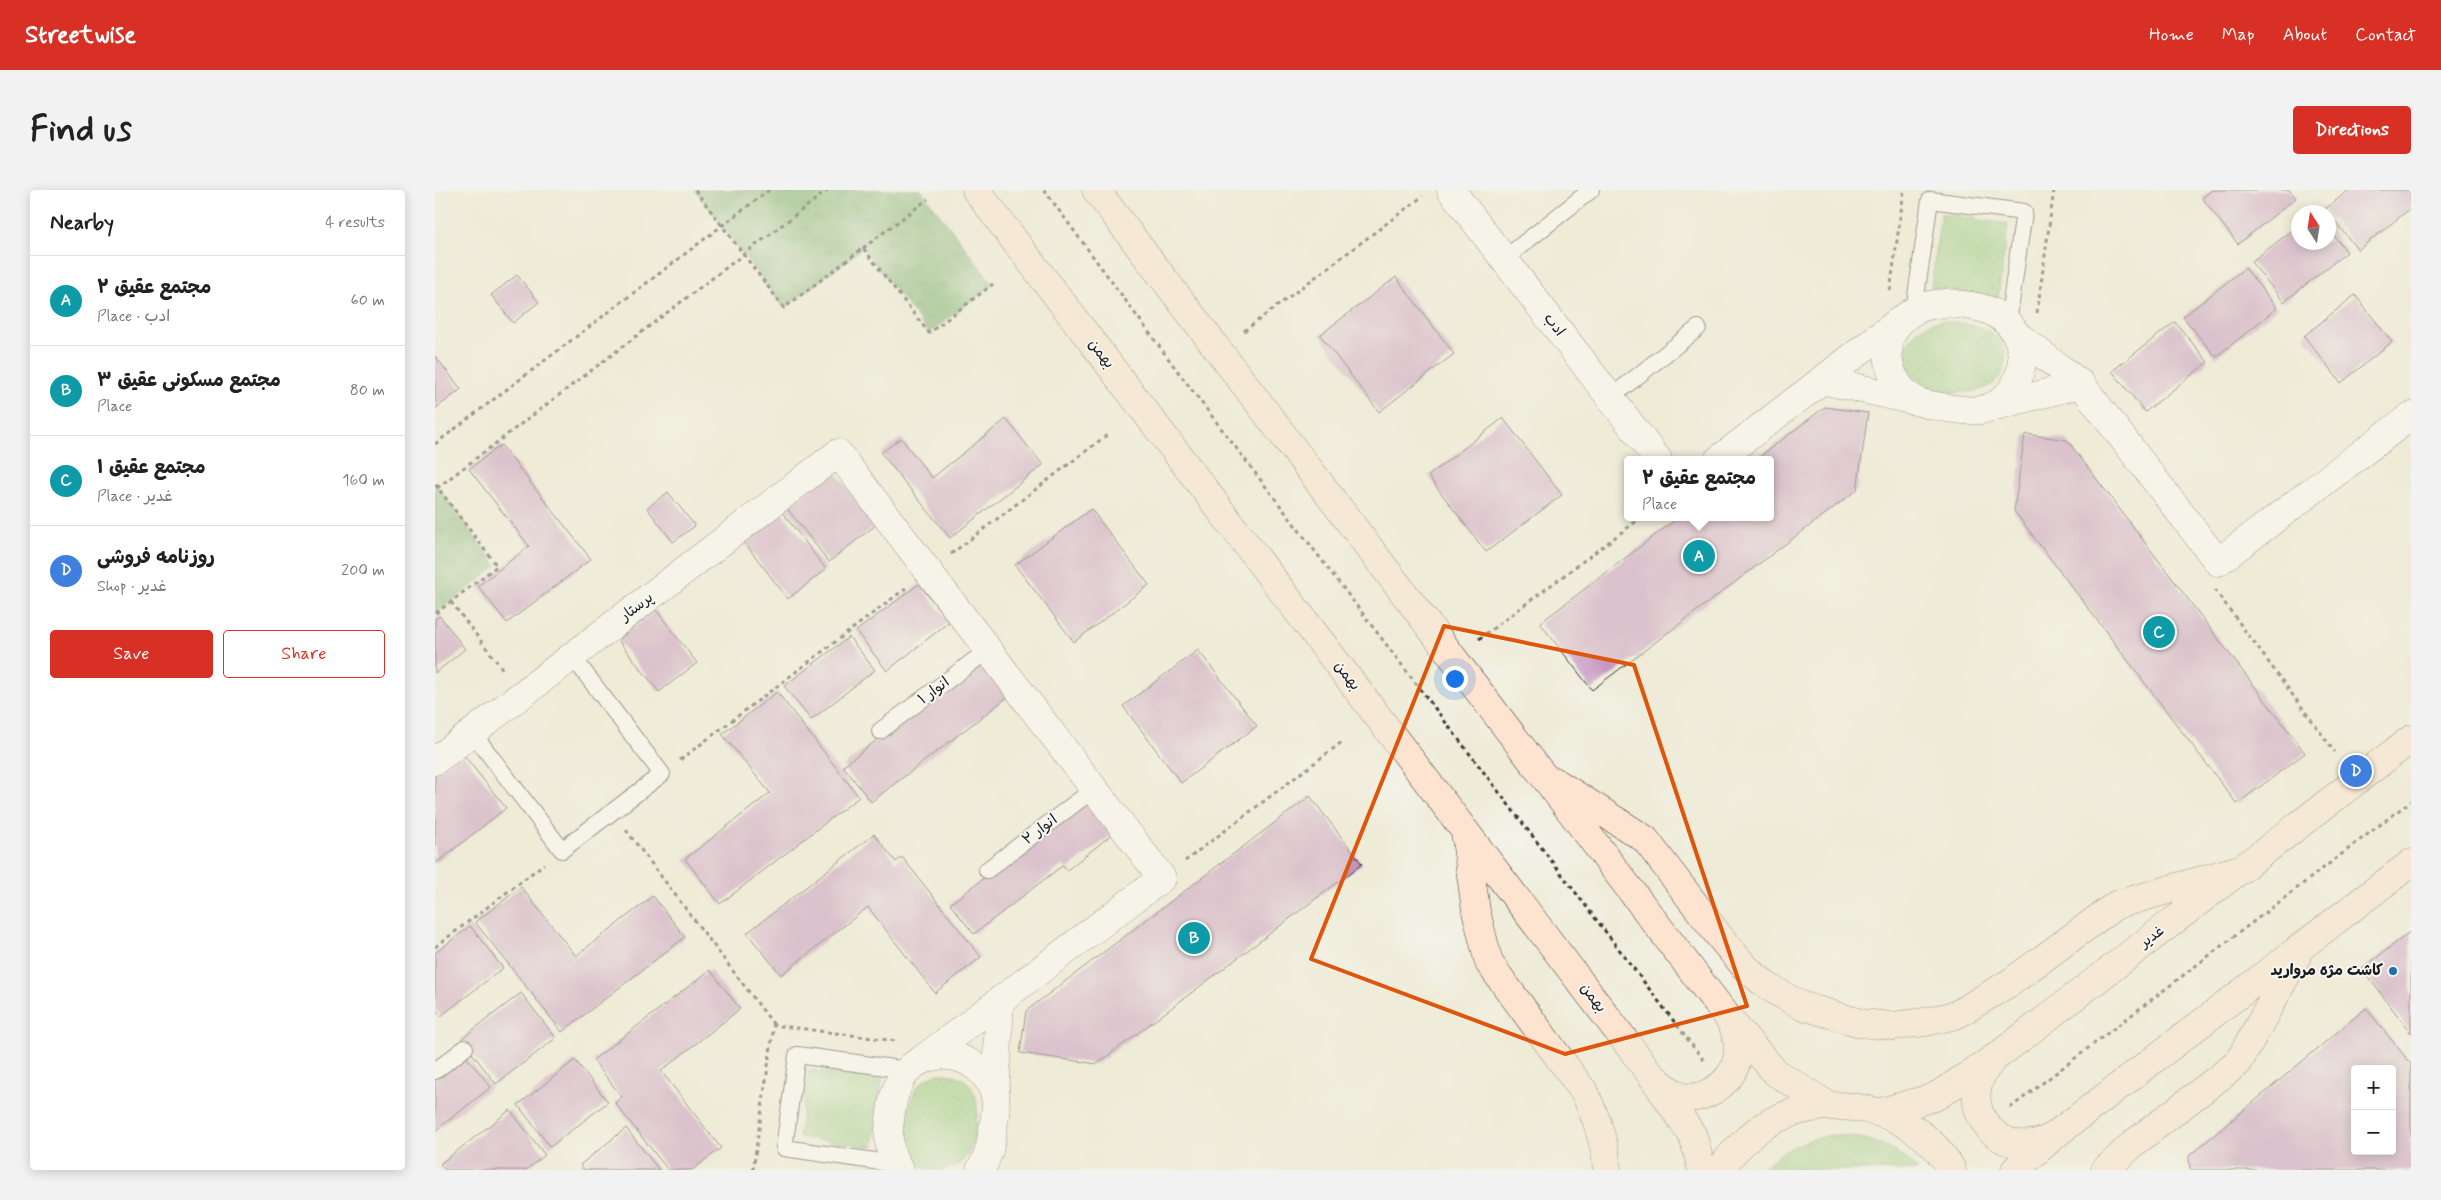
<!DOCTYPE html>
<meta charset="utf-8">
<style>
:root{--surface:#fff;--page:#f2f2f2;--text:#222;--muted:#767676;--line:#e0e0e0;--accent:#d93025}
body{margin:0;font-family:Mynerve,"Playpen Sans Arabic",sans-serif;background:var(--page);color:var(--text)}
.controls{position:absolute;right:15px;bottom:15px;display:grid;overflow:hidden;border-radius:5px;box-shadow:0 2px 12px #0003}
.controls button{width:45px;height:45px;display:grid;place-items:center;padding:0;border:0;border-bottom:1px solid var(--line);background:var(--surface);color:var(--text);font:25px sans-serif}
.compass{position:absolute;left:1856px;top:15px;width:45px;height:45px;border-radius:50%;background:var(--surface);box-shadow:0 2px 12px #0003;rotate:348deg}
.you{position:absolute;left:1019px;top:488px;width:18px;height:18px;margin:-12px;border:4px solid #fff;border-radius:50%;background:#1a73e8;box-shadow:0 0 0 8px #1a73e833}
.badge{display:grid;place-items:center;width:32px;height:32px;border-radius:50%;background:var(--accent);color:#fff;font-size:16px;font-weight:700}
.pin{position:absolute;translate:-50% -50%;border:2px solid #fff;box-shadow:0 1px 5px #0006}
.popup{position:absolute;left:1189px;top:266px;width:150px;height:65px;box-sizing:border-box;display:grid;place-content:center;border-radius:5px;background:var(--surface);filter:drop-shadow(0 1px 4px #0005);font-size:16px;white-space:nowrap;color:var(--muted)}
.popup b{font-size:19px;color:var(--text)}
.popup::after{content:'';position:absolute;left:50%;top:100%;margin-left:-10px;border:10px solid transparent;border-top-color:var(--surface)}
.list{margin:0;padding:0;list-style:none}
h2{display:flex;justify-content:space-between;align-items:center;height:65px;margin:0;padding:0 20px;font-size:21px}
h2 small{font-size:16px;font-weight:400;color:var(--muted)}
.list li{display:grid;grid-template-columns:32px 1fr auto;gap:15px;align-items:center;box-sizing:border-box;height:90px;padding:0 20px;border-top:1px solid var(--line)}
.list b{display:block;font-size:19px;white-space:nowrap}
.list p{margin:0;font-size:16px;white-space:nowrap;color:var(--muted)}
.list em{font-size:16px;font-style:normal;color:var(--muted)}
.actions{display:flex;gap:10px;padding:15px 20px}
.actions a{flex:1;padding:11px 0;border:1px solid var(--accent);border-radius:5px;text-align:center;font-size:18px;color:var(--accent)}
.actions .main{background:var(--accent);color:#fff}
.map{position:relative;flex:none;width:1976px;height:980px;overflow:hidden;border-radius:5px}
header{display:flex;align-items:center;gap:30px;box-sizing:border-box;height:70px;padding:0 25px;background:var(--accent);color:#fff}
header strong{font-size:24px}
nav{display:flex;gap:28px;margin-inline-start:auto;font-size:18px}
.intro{display:flex;align-items:center;justify-content:space-between;box-sizing:border-box;height:120px;padding:0 30px}
h1{margin:0;font-size:35px}
.button{padding:12px 22px;border-radius:5px;background:var(--accent);color:#fff;font-size:18px;font-weight:700}
main{display:flex;gap:30px;padding:0 30px}
aside{flex:1;background:var(--surface);border-radius:5px;box-shadow:0 2px 12px #0003}
.map>svg:first-child{display:block}
</style>
<header>
<strong>Streetwise</strong>
<nav><a>Home</a><a>Map</a><a>About</a><a>Contact</a></nav>
</header>
<div class="intro"><h1>Find us</h1><a class="button">Directions</a></div>
<main>
<aside>
<h2>Nearby<small>4 results</small></h2>
<ul class="list">
<li><span class="badge" style="background:#0f9aa8">A</span><div><b>مجتمع عقیق ۲</b><p>Place · ادب</p></div><em>60 m</em></li>
<li><span class="badge" style="background:#0f9aa8">B</span><div><b>مجتمع مسکونی عقیق ۳</b><p>Place</p></div><em>80 m</em></li>
<li><span class="badge" style="background:#0f9aa8">C</span><div><b>مجتمع عقیق ۱</b><p>Place · غدیر</p></div><em>160 m</em></li>
<li><span class="badge" style="background:#3f7fe0">D</span><div><b>روزنامه فروشی</b><p>Shop · غدیر</p></div><em>200 m</em></li>
</ul>
<div class="actions"><a class="main">Save</a><a>Share</a></div>
</aside>
<div class="map">
<svg width="1976" height="980" viewBox="0 0 1976 980">
<defs>
<pattern id="grass-dots" width="8" height="8" patternUnits="userSpaceOnUse" patternTransform="scale(1.25)"><rect width="8" height="8" fill="#95cc7e"/><path d="M2 2h.1M6 6h.1" fill="none" stroke="#80af6c" stroke-width="1.8" stroke-linecap="round"/></pattern>
<pattern id="forest-crowns" width="20" height="18" patternUnits="userSpaceOnUse" patternTransform="scale(1.25)"><rect width="20" height="18" fill="#78b06d"/><path d="M2 6a3 3 0 1 1 6 0M12 15a3 3 0 1 1 6 0" fill="none" stroke="#628e59"/></pattern>
</defs>
<rect width="100%" height="100%" fill="#f6f6f2"/>
<filter id="ink" filterUnits="userSpaceOnUse"><feTurbulence type="fractalNoise" baseFrequency=".02" numOctaves="2"/><feDisplacementMap in="SourceGraphic" scale="10" xChannelSelector="R" yChannelSelector="G"/><feConvolveMatrix kernelMatrix="1 2 1 2 8 2 1 2 1" color-interpolation-filters="sRGB"/></filter>
<filter id="wash" filterUnits="userSpaceOnUse"><feTurbulence type="fractalNoise" baseFrequency=".0096" numOctaves="4" result="noise"/><feDisplacementMap in="SourceGraphic" scale="20" xChannelSelector="R" yChannelSelector="G"/><feGaussianBlur stdDeviation="1.12" result="paint"/><feColorMatrix in="noise" values="0 0 0 0 0 0 0 0 0 0 0 0 0 0 0 0 0 1.4 0 .05"/><feComposite in="paint" operator="in"/></filter>
<g filter="url(#wash)">
<rect width="100%" height="100%" fill="#eeebd7"/>
<!-- grass -->
<path fill="url(#grass-dots)" stroke="#58744d" d="M 1506,24 L 1573,34 L 1563,107 L 1496,98 Z
M 1509,131 C 1538,135 1580,139 1568,180 C 1559,210 1499,206 1481,189 C 1456,164 1479,132 1509,131 Z
M 374,880 L 447,890 L 438,957 L 364,947 Z
M 503,884 C 538,883 545,905 541,935 C 537,962 531,980 498,980 C 486,979 477,969 473,958 C 468,941 473,909 484,895 C 489,889 496,886 503,884 Z
M 1397,945 C 1431,946 1459,955 1483,980 L 1325,980 C 1347,960 1368,950 1397,945 Z"/>
<!-- forest -->
<path fill="url(#forest-crowns)" stroke="#4a6644" d="M 260,0 L 486,0 L 558,94 L 494,143 L 428,58 L 349,118 Z
M 0,294 L 62,376 L 0,424 Z"/>
<g id="blocks">
<!-- building -->
<path fill="#c493c0" fill-rule="evenodd" d="M 1777,0 L 1854,0 L 1861,8 L 1803,54 L 1767,8 Z
M 1914,0 L 1972,0 L 1976,5 L 1976,18 L 1923,60 L 1890,19 Z
M 1864,35 L 1864,52 L 1894,52 L 1894,39 L 1912,62 L 1849,112 L 1816,72 Z
M 1810,78 L 1842,118 L 1781,167 L 1748,127 Z
M 82,85 L 104,112 L 78,133 L 56,105 Z
M 961,87 L 1019,164 L 944,222 L 885,145 Z
M 1920,105 L 1957,152 L 1906,193 L 1869,146 Z
M 1740,132 L 1773,172 L 1710,222 L 1677,181 Z
M 0,166 L 26,199 L 0,219 Z
M 1390,217 L 1433,223 L 1422,300 L 1157,500 L 1105,433 L 1244,327 L 1335,327 L 1335,270 L 1320,270 Z
M 1068,228 L 1127,305 L 1051,362 L 993,286 Z
M 571,229 L 608,275 L 515,348 L 446,263 L 466,248 L 497,288 Z
M 1590,244 L 1632,250 L 1870,563 L 1802,614 L 1579,321 Z
M 66,255 L 156,369 L 72,433 L 43,396 L 94,356 L 34,279 Z
M 399,280 L 442,334 L 394,372 L 351,317 Z
M 233,302 L 260,336 L 238,352 L 212,318 Z
M 656,319 L 714,395 L 639,452 L 580,375 Z
M 347,322 L 391,379 L 353,409 L 309,352 Z
M 484,394 L 514,432 L 452,481 L 421,441 Z
M 221,420 L 262,473 L 224,502 L 183,450 Z
M 5,426 L 30,459 L 0,483 L 0,429 Z
M 414,447 L 440,480 L 376,530 L 349,496 Z
M 763,460 L 822,536 L 746,593 L 688,516 Z
M 546,470 L 574,506 L 436,612 L 408,576 Z
M 342,502 L 424,607 L 285,714 L 250,669 L 335,603 L 287,544 Z
M 27,563 L 71,618 L 0,674 L 0,584 Z
M 875,606 L 927,674 L 662,874 L 585,863 L 591,821 Z
M 654,608 L 680,642 L 632,680 L 628,675 L 539,744 L 515,714 Z
M 439,644 L 461,672 L 467,667 L 546,767 L 500,803 L 433,717 L 346,785 L 312,743 Z
M 86,697 L 141,766 L 218,706 L 250,747 L 127,842 L 40,732 Z
M 35,736 L 68,778 L 6,826 L 0,819 L 0,763 Z
M 1976,741 L 1976,843 L 1927,779 Z
M 275,780 L 305,819 L 226,881 L 286,958 L 257,980 L 233,980 L 180,913 L 187,907 L 158,870 Z
M 86,803 L 121,848 L 61,894 L 26,849 Z
M 1931,818 L 1976,874 L 1976,980 L 1755,980 L 1754,966 ZM 1920,879 L 1957,879 L 1957,961 L 1920,961 Z
M 29,864 L 56,897 L 0,941 L 0,887 Z
M 140,870 L 173,912 L 115,957 L 83,915 Z
M 75,920 L 110,965 L 91,980 L 10,980 L 5,974 Z
M 191,938 L 224,980 L 149,980 L 145,975 Z"/>
</g>
</g>
<g filter="url(#ink)">
<use href="#blocks" fill-opacity="0" stroke="#3c3b38" stroke-width="1"/>
<g fill="none" stroke-linecap="round" stroke-linejoin="round">
<defs>
<path id="service" d="M 1069,69 L 1156,0
M 1479,120 L 1495,10 L 1589,22 L 1573,133
M 1175,208 L 1263,138
M 445,541 L 553,460
M 37,542 L 127,660 L 227,584 L 137,466
M 552,680 L 659,599
M 0,881 L 30,858
M 460,974 L 349,958 L 362,865 L 473,880"/>
<path id="minor" d="M 1016,0 L 1223,270
M 1511,113 C 1526,115 1545,115 1559,123 C 1602,145 1593,210 1546,220 C 1534,222 1523,219 1512,218 C 1502,216 1491,215 1482,211 C 1452,196 1442,151 1469,128 C 1481,117 1495,114 1511,113 Z
M 1582,145 L 1646,194 L 1783,372 L 1976,226
M 1387,190 L 1481,211
M 1561,216 L 1646,194
M 1283,270 L 1464,131
M 0,571 L 403,263 L 727,688 L 485,871
M 560,906 L 565,810
M 465,980 C 451,962 453,943 456,922 C 458,907 462,891 473,880 C 501,851 552,868 560,907 C 562,916 560,927 558,937 C 556,953 554,967 545,980"/>
<path id="secondary" d="M 541,0 L 1217,886 L 1258,946 L 1267,980
M 661,0 L 1294,829 L 1341,883 L 1393,915
M 1119,591 L 1210,649 L 1284,746 L 1310,777 L 1332,796 L 1365,815 L 1425,833 L 1458,836 L 1490,832 L 1521,825 L 1576,792 L 1681,715 L 1808,678
M 1030,642 L 1041,721 L 1054,773 L 1150,903 L 1162,932 L 1170,961 L 1172,980
M 1558,870 C 1515,912 1564,976 1617,947
M 1222,890 C 1229,896 1237,903 1245,906 C 1257,910 1269,906 1279,900 C 1304,885 1309,858 1296,832
M 1446,922 L 1500,907 L 1561,867 L 1976,549
M 1286,980 C 1291,969 1299,962 1307,954 C 1364,894 1476,907 1517,980
M 1580,980 L 1620,945 L 1976,673
M 1670,980 L 1699,953 L 1803,873 L 1862,766"/>
</defs>
<!-- service casing -->
<use href="#service" stroke="#3c3b38" stroke-width="18"/>
<!-- minor casing -->
<use href="#minor" stroke="#3c3b38" stroke-width="29"/>
<!-- secondary casing -->
<use href="#secondary" stroke="#3c3b38" stroke-width="29"/>
<!-- path -->
<path stroke="#3c3b38" stroke-width="3" stroke-dasharray="4 4" stroke-linecap="butt" d="M 260,0 L 349,118 L 428,58 L 494,143 L 558,94
M 609,0 L 747,187 L 1270,872
M 428,58 L 493,9
M 1455,101 L 1469,0
M 1602,123 L 1619,0
M 809,141 L 988,6
M 0,254 L 334,0
M 0,294 L 62,376 L 0,424
M 2,298 L 393,0
M 516,364 L 672,245
M 1780,400 L 1900,562
M 16,412 L 69,481
M 1044,449 L 1207,327
M 245,570 L 471,398
M 191,640 L 339,835
M 750,671 L 907,552
M 0,757 L 109,674
M 1575,918 L 1976,611
M 318,980 L 339,835 L 461,851"/>
<!-- service -->
<use href="#service" stroke="#fff" stroke-width="16"/>
<!-- minor -->
<use href="#minor" stroke="#fff" stroke-width="28"/>
<!-- secondary -->
<use href="#secondary" stroke="#fde4d0" stroke-width="28"/>
</g>
</g>
<!-- marked area -->
<path d="M0 0H1976V980H0ZM 1009,436 L 1199,475 L 1312,816 L 1130,864 L 876,769 Z" fill="#eeebd7" fill-opacity=".55" fill-rule="evenodd"/>
<path fill="none" stroke="#de560d" stroke-width="4" stroke-linejoin="round" d="M 1009,436 L 1199,475 L 1312,816 L 1130,864 L 876,769 Z"/>
<!-- markers -->
<circle fill="#1f6fb2" stroke="#f6f6f2" stroke-width="2" cx="1958" cy="781" r="5"/>
<g text-anchor="middle" dominant-baseline="central" stroke-width="4" stroke-linejoin="round" paint-order="stroke">
<!-- street labels -->
<g font-size="15" fill="#1c1c1c" stroke="#f6f6f2">
<text transform="translate(1119 135) rotate(53)">ادب</text>
<text transform="translate(666 164) rotate(53)">بهمن</text>
<text transform="translate(202 417) rotate(-37)">پرستار</text>
<text transform="translate(912 486) rotate(53)">بهمن</text>
<text transform="translate(499 501) rotate(-37)">انوار ۱</text>
<text transform="translate(605 640) rotate(-37)">انوار ۲</text>
<text transform="translate(1717 747) rotate(-37)">غدیر</text>
<text transform="translate(1158 808) rotate(53)">بهمن</text>
</g>
<!-- poi labels -->
<g font-size="15" font-weight="bold" fill="#1c1c1c" stroke="#f6f6f2" text-anchor="end">
<text x="1948" y="781">کاشت مژه مروارید</text>
</g>
</g>
</svg>
<div class="controls">
<button>+</button>
<button>−</button>
</div>
<svg class="compass" viewBox="-18 -18 36 36"><path d="M0-13l5 13h-10z" fill="#e53935"/><path d="M0 13l5-13h-10z" fill="#767676"/></svg>
<div class="you"></div>
<div class="pin badge" style="left:1264px;top:366px;background:#0f9aa8">A</div>
<div class="popup"><b>مجتمع عقیق ۲</b>Place</div>
<div class="pin badge" style="left:759px;top:748px;background:#0f9aa8">B</div>
<div class="pin badge" style="left:1724px;top:442px;background:#0f9aa8">C</div>
<div class="pin badge" style="left:1921px;top:581px;background:#3f7fe0">D</div>
</div>
</main>
